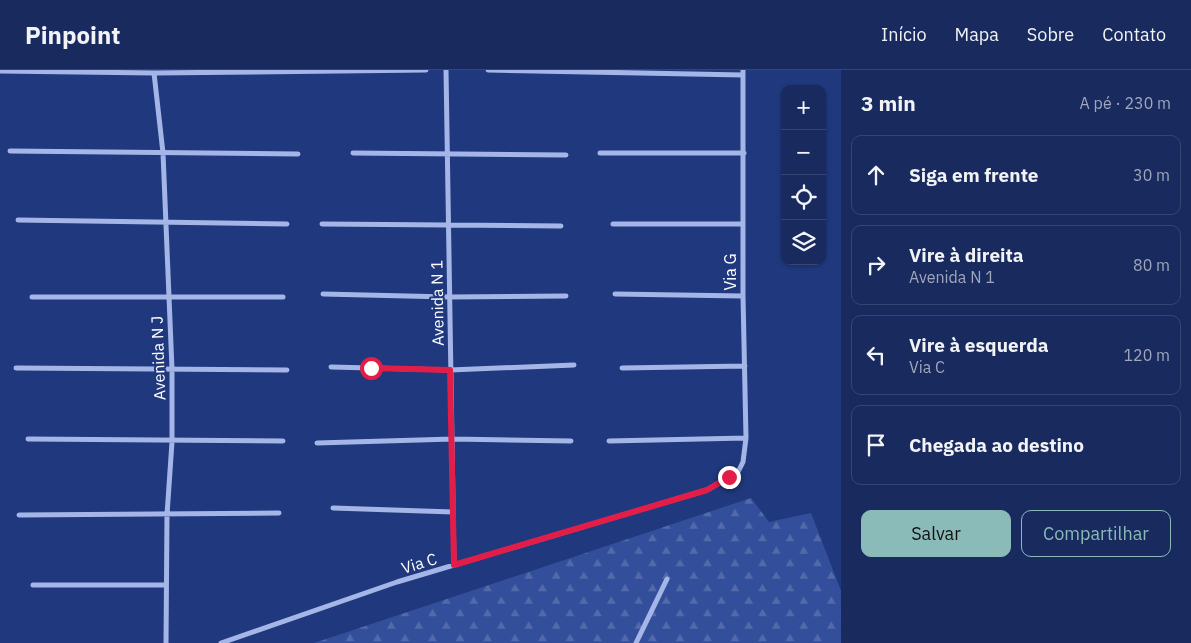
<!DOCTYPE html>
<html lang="pt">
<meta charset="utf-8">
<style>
:root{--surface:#182a5e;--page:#213264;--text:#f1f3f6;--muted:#9fa7bc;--line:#364673;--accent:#8bbbb9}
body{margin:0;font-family:"IBM Plex Sans",sans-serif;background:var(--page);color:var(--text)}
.controls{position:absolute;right:15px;top:15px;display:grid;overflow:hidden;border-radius:10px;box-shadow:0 1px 4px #0004}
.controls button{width:45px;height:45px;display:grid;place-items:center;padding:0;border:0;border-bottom:1px solid var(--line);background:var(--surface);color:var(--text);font:25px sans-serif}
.stop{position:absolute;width:15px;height:15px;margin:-11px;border:4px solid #e11d48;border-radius:50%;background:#fff}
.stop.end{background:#e11d48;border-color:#fff;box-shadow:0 1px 5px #0008}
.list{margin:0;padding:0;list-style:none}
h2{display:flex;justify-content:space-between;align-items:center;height:65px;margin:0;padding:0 20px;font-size:21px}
h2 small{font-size:16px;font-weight:400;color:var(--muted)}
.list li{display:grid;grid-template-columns:32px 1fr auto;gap:15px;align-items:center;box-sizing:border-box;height:80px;margin:0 10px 10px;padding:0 10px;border:1px solid var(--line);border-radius:10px}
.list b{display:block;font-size:19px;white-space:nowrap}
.list p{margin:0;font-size:16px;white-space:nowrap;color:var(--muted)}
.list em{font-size:16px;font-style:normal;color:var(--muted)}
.actions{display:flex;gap:10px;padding:15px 20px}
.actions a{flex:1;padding:11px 0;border:1px solid var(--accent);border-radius:10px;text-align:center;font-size:18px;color:var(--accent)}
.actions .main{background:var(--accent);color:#111}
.icon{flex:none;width:28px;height:28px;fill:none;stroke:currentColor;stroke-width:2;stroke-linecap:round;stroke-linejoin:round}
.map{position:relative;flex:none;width:841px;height:573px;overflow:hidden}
header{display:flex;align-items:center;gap:30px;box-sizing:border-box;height:70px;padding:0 25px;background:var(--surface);border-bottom:1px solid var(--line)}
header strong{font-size:24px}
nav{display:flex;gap:28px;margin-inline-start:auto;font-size:18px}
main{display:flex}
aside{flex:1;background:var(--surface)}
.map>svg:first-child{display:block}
</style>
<header>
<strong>Pinpoint</strong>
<nav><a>Início</a><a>Mapa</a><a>Sobre</a><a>Contato</a></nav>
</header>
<main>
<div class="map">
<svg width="841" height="573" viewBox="0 0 841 573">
<defs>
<pattern id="forest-firs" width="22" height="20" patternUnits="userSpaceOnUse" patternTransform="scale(1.25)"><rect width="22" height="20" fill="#334f9b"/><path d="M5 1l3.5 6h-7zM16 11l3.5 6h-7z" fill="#5269aa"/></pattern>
</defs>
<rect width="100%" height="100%" fill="#20387d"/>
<!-- forest -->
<path fill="url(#forest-firs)" d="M 751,428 L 769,452 L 811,443 L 841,521 L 841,573 L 314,573 Z"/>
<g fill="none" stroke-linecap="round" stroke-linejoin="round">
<!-- minor -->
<path stroke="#a4b6e7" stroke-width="5" d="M 446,0 L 454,495
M 488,0 L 743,5
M 0,1 L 154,3 L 426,0
M 154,3 L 163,83 L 172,299 L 172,372 L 167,445 L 166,573
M 10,81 L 298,84
M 353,83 L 566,85
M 600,83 L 744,83
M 18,150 L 287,154
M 322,154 L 561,156
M 613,154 L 743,154
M 323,224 L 449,227 L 566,226
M 615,224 L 743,226
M 32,227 L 283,227
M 331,297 L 450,300 L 574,295
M 16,298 L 287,300
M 622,298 L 745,296
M 28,369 L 283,371
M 609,371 L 746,368
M 317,373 L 453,369 L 571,371
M 333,438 L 453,442
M 19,445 L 279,443
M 33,515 L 166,515
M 221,573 L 397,512 L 707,420 L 738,402 L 743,392 L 746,368 L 743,226 L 743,0
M 636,573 L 667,509"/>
</g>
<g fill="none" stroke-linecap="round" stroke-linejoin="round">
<!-- route -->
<path stroke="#e11d48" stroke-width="6" d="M 371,298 L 450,300 L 454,495 L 707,420 L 729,407"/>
</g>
<g text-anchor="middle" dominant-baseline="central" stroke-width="4" stroke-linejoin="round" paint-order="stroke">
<!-- street labels -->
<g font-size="16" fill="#fff" stroke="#20387d">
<text transform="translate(730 202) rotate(-90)">Via G</text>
<text transform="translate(437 233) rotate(-91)">Avenida N 1</text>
<text transform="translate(158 288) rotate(-92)">Avenida N J</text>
<text transform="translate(419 493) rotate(-17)">Via C</text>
</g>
</g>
</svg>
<div class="controls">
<button>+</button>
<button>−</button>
<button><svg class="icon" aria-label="locate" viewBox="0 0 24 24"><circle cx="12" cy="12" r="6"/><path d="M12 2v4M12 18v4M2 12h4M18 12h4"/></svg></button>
<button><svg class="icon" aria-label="layers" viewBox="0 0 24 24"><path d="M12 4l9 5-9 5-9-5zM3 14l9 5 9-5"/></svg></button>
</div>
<div class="stop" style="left:371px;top:298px"></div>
<div class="stop end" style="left:729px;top:407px"></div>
</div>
<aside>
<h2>3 min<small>A pé · 230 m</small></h2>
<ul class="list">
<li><svg class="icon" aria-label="ahead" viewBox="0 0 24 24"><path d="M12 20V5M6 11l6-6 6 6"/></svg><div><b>Siga em frente</b></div><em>30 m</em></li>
<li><svg class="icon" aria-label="right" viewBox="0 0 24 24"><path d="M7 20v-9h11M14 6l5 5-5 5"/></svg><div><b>Vire à direita</b><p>Avenida N 1</p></div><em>80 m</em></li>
<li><svg class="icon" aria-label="left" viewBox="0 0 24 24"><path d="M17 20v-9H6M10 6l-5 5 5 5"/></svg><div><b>Vire à esquerda</b><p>Via C</p></div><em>120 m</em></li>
<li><svg class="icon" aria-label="arrive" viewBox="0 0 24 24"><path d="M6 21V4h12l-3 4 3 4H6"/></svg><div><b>Chegada ao destino</b></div></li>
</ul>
<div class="actions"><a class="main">Salvar</a><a>Compartilhar</a></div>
</aside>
</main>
